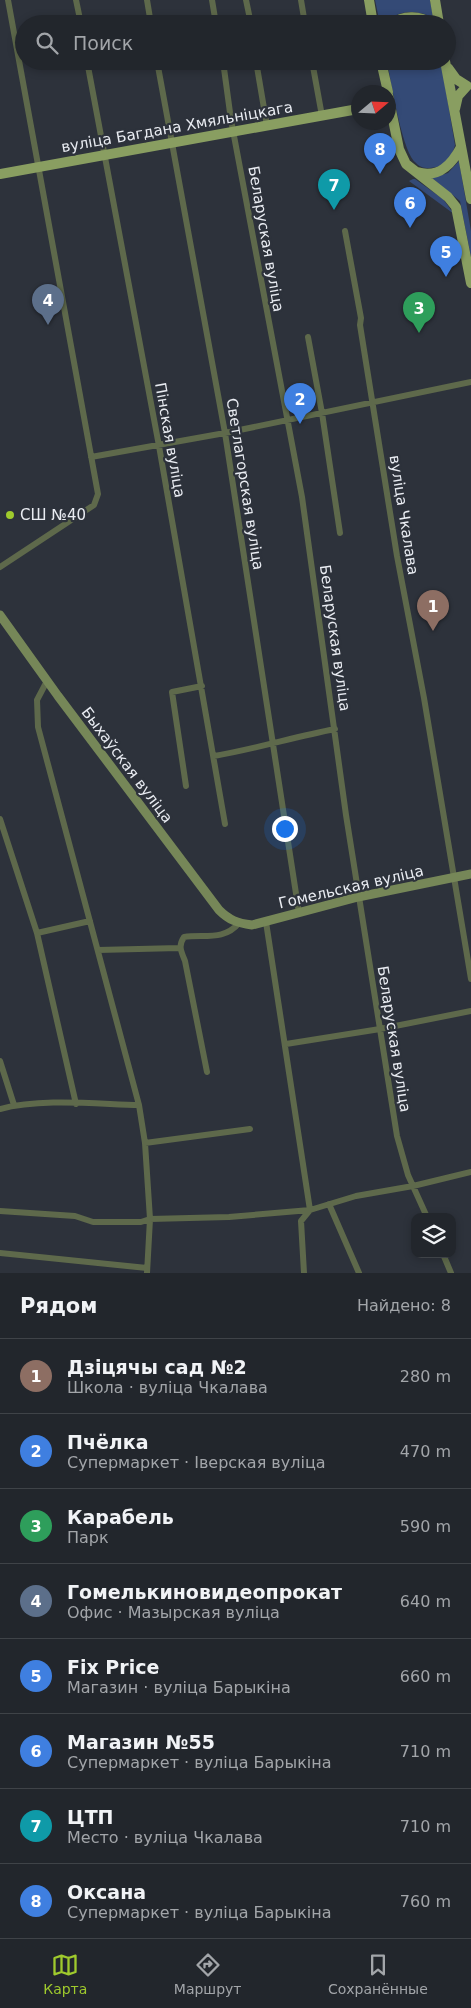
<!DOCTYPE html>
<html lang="ru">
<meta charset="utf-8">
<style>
:root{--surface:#22262c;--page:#2a2e34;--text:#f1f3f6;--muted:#a2a5a9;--line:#3f4348;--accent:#9fca2d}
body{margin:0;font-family:"DejaVu Sans",sans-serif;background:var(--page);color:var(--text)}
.controls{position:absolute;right:15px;bottom:15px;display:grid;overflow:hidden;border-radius:10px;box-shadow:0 2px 8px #0003}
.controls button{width:45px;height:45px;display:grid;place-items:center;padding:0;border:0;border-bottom:1px solid var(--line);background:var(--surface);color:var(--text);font:25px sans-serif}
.compass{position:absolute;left:351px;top:85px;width:45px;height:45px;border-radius:50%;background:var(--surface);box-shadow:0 2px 8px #0003;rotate:71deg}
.you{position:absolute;left:284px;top:828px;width:18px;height:18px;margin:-12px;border:4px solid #fff;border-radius:50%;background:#1a73e8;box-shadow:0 0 0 8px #1a73e833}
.badge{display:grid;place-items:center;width:32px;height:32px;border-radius:50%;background:var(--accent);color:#fff;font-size:16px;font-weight:700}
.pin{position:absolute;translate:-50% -41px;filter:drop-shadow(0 1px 2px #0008)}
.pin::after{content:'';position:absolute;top:26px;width:18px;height:15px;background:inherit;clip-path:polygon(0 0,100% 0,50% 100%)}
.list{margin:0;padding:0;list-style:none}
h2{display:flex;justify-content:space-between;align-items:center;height:65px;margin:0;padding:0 20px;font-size:21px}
h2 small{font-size:16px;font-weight:400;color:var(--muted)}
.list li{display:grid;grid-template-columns:32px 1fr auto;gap:15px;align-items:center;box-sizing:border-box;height:75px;padding:0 20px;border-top:1px solid var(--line)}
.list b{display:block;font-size:19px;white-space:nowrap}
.list p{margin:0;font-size:16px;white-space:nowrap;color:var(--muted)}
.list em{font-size:16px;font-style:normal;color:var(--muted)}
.icon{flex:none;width:28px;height:28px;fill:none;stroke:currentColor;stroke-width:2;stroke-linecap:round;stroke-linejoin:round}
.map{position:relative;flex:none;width:471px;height:1273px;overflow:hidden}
.search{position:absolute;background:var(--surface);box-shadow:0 2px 8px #0003;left:15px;right:15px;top:15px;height:55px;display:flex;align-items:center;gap:12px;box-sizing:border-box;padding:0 18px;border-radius:28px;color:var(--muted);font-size:19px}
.sheet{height:665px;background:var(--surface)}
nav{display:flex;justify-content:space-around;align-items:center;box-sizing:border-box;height:70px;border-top:1px solid var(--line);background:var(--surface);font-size:14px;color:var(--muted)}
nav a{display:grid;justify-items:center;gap:2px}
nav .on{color:var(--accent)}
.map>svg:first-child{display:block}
</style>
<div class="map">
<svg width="471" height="1273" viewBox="0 0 471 1273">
<rect width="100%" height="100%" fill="#2d323b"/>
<!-- grass -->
<path fill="#344a76" d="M 375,0 L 430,0 L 433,17 L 433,18 C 421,11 406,10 394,16 C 388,19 386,24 380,24 Z
M 387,61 L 441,61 L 455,145 C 453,154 446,166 436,167 C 428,169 421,169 415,162 C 402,150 391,82 387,61 Z
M 459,161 L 471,231 L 471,257 L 460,201 L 432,178 L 448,173 Z
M 413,179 L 415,179 L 443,199 L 454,214 L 409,181 Z"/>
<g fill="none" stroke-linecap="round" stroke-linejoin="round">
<!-- minor -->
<path stroke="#5e694b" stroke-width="6" d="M 76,0 L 81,24
M 147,0 L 151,24
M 212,0 L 216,24
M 246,0 L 251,24
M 301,0 L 305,24
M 87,61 L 159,446 L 225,824
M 157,61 L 225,433 L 299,913
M 223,61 L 231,120 L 302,497 L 346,815 L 397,1136 L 408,1175 L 427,1217
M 256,61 L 267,126
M 312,61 L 322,116
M 345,231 L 361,318 L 360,325 L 397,556 L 424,698 L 471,979
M 308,337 L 322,413 L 340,533
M 91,457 L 225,433 L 471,382
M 0,567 L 94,505 L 98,494 L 8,0
M 47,681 L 37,700 L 38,727 L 139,1105 L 145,1143 L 150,1219 L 147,1273
M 214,756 C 255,749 294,737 335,729
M 186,786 L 172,692 L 202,686
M 0,819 L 37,933 L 76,1104
M 266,922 L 310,1210 L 301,1221 L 304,1273
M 37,933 L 90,921
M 98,950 L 179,948
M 286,1044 L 380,1029 L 471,1011
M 0,1061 L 14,1105
M 207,1072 L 185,961 C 181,951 178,946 184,937 C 204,934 224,941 239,923
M 0,1109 C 41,1098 96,1104 139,1105
M 145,1143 L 250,1129
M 329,1204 L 359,1273
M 0,1211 L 75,1216 L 93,1222 L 141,1222 L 150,1219 L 229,1217 L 310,1210 L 356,1196 L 413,1186 L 471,1172
M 0,1253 L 147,1268
M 443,1254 L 451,1273"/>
<!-- secondary -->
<path stroke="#768758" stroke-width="9" d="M 0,615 L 58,696 L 219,910 C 229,920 237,923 252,925 L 358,897 L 471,874"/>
<!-- primary -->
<path stroke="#899e61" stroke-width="10" d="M 369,0 L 373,24
M 435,0 L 439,24
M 392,24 C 404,14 420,16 433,24
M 381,61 L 388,92
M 445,61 L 471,199
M 448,68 L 456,79 L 467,86
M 388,95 L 399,149 L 406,164 L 448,197 L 456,207 L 471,283
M 455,109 L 458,96 L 467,86
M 417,172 C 439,179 452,164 461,147
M 0,174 L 358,109"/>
</g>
<!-- markers -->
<circle fill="#9fca2d" stroke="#2d323b" stroke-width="2" cx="10" cy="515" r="5"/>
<g text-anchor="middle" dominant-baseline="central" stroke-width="4.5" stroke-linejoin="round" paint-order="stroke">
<!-- street labels -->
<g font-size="15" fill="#e9ecf2" stroke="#2d323b">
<text transform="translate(177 127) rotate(-10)">вуліца Багдана Хмяльніцкага</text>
<text transform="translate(266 239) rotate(80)">Беларуская вуліца</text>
<text transform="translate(170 440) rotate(80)">Пінская вуліца</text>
<text transform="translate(245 484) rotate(81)">Светлагорская вуліца</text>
<text transform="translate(404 515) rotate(81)">вуліца Чкалава</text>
<text transform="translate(335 638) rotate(82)">Беларуская вуліца</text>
<text transform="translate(127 765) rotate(53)">Быхаўская вуліца</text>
<text transform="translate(351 887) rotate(-13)">Гомельская вуліца</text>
<text transform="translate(394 1039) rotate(81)">Беларуская вуліца</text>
</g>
<!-- poi labels -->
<g font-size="15" fill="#e9ecf2" stroke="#2d323b" text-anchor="start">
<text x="20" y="515">СШ №40</text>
</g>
</g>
</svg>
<div class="controls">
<button><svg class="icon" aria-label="layers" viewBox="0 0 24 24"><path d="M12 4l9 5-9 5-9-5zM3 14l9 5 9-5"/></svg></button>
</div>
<svg class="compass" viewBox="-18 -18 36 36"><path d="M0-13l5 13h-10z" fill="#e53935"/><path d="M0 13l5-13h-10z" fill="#a2a5a9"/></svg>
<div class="you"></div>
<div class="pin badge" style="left:433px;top:631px;background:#8d6e63">1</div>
<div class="pin badge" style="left:300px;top:424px;background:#3f7fe0">2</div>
<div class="pin badge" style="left:419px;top:333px;background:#2e9e5b">3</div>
<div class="pin badge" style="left:48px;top:325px;background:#5c6f8a">4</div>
<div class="pin badge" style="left:446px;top:277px;background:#3f7fe0">5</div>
<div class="pin badge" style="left:410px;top:228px;background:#3f7fe0">6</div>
<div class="pin badge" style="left:334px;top:210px;background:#0f9aa8">7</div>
<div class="pin badge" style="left:380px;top:174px;background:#3f7fe0">8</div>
<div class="search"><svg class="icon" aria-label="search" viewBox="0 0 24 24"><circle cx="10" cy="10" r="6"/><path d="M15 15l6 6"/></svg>Поиск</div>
</div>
<section class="sheet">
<h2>Рядом<small>Найдено: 8</small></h2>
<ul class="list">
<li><span class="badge" style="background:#8d6e63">1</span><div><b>Дзіцячы сад №2</b><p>Школа · вуліца Чкалава</p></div><em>280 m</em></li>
<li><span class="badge" style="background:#3f7fe0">2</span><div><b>Пчёлка</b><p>Супермаркет · Іверская вуліца</p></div><em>470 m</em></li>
<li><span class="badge" style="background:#2e9e5b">3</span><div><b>Карабель</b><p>Парк</p></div><em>590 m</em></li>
<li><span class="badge" style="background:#5c6f8a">4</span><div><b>Гомелькиновидеопрокат</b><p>Офис · Мазырская вуліца</p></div><em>640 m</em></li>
<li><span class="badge" style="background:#3f7fe0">5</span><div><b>Fix Price</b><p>Магазин · вуліца Барыкіна</p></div><em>660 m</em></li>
<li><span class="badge" style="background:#3f7fe0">6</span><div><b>Магазин №55</b><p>Супермаркет · вуліца Барыкіна</p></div><em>710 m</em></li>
<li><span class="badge" style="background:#0f9aa8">7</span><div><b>ЦТП</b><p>Место · вуліца Чкалава</p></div><em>710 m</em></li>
<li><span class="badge" style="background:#3f7fe0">8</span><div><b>Оксана</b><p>Супермаркет · вуліца Барыкіна</p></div><em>760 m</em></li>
</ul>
</section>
<nav>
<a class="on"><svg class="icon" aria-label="map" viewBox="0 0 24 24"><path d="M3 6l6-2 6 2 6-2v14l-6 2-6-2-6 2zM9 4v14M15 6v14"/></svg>Карта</a>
<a><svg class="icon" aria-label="directions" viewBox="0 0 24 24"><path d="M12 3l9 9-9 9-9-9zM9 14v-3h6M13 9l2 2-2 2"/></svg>Маршрут</a>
<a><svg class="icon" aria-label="saved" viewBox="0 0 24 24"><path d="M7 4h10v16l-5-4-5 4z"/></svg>Сохранённые</a>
</nav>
